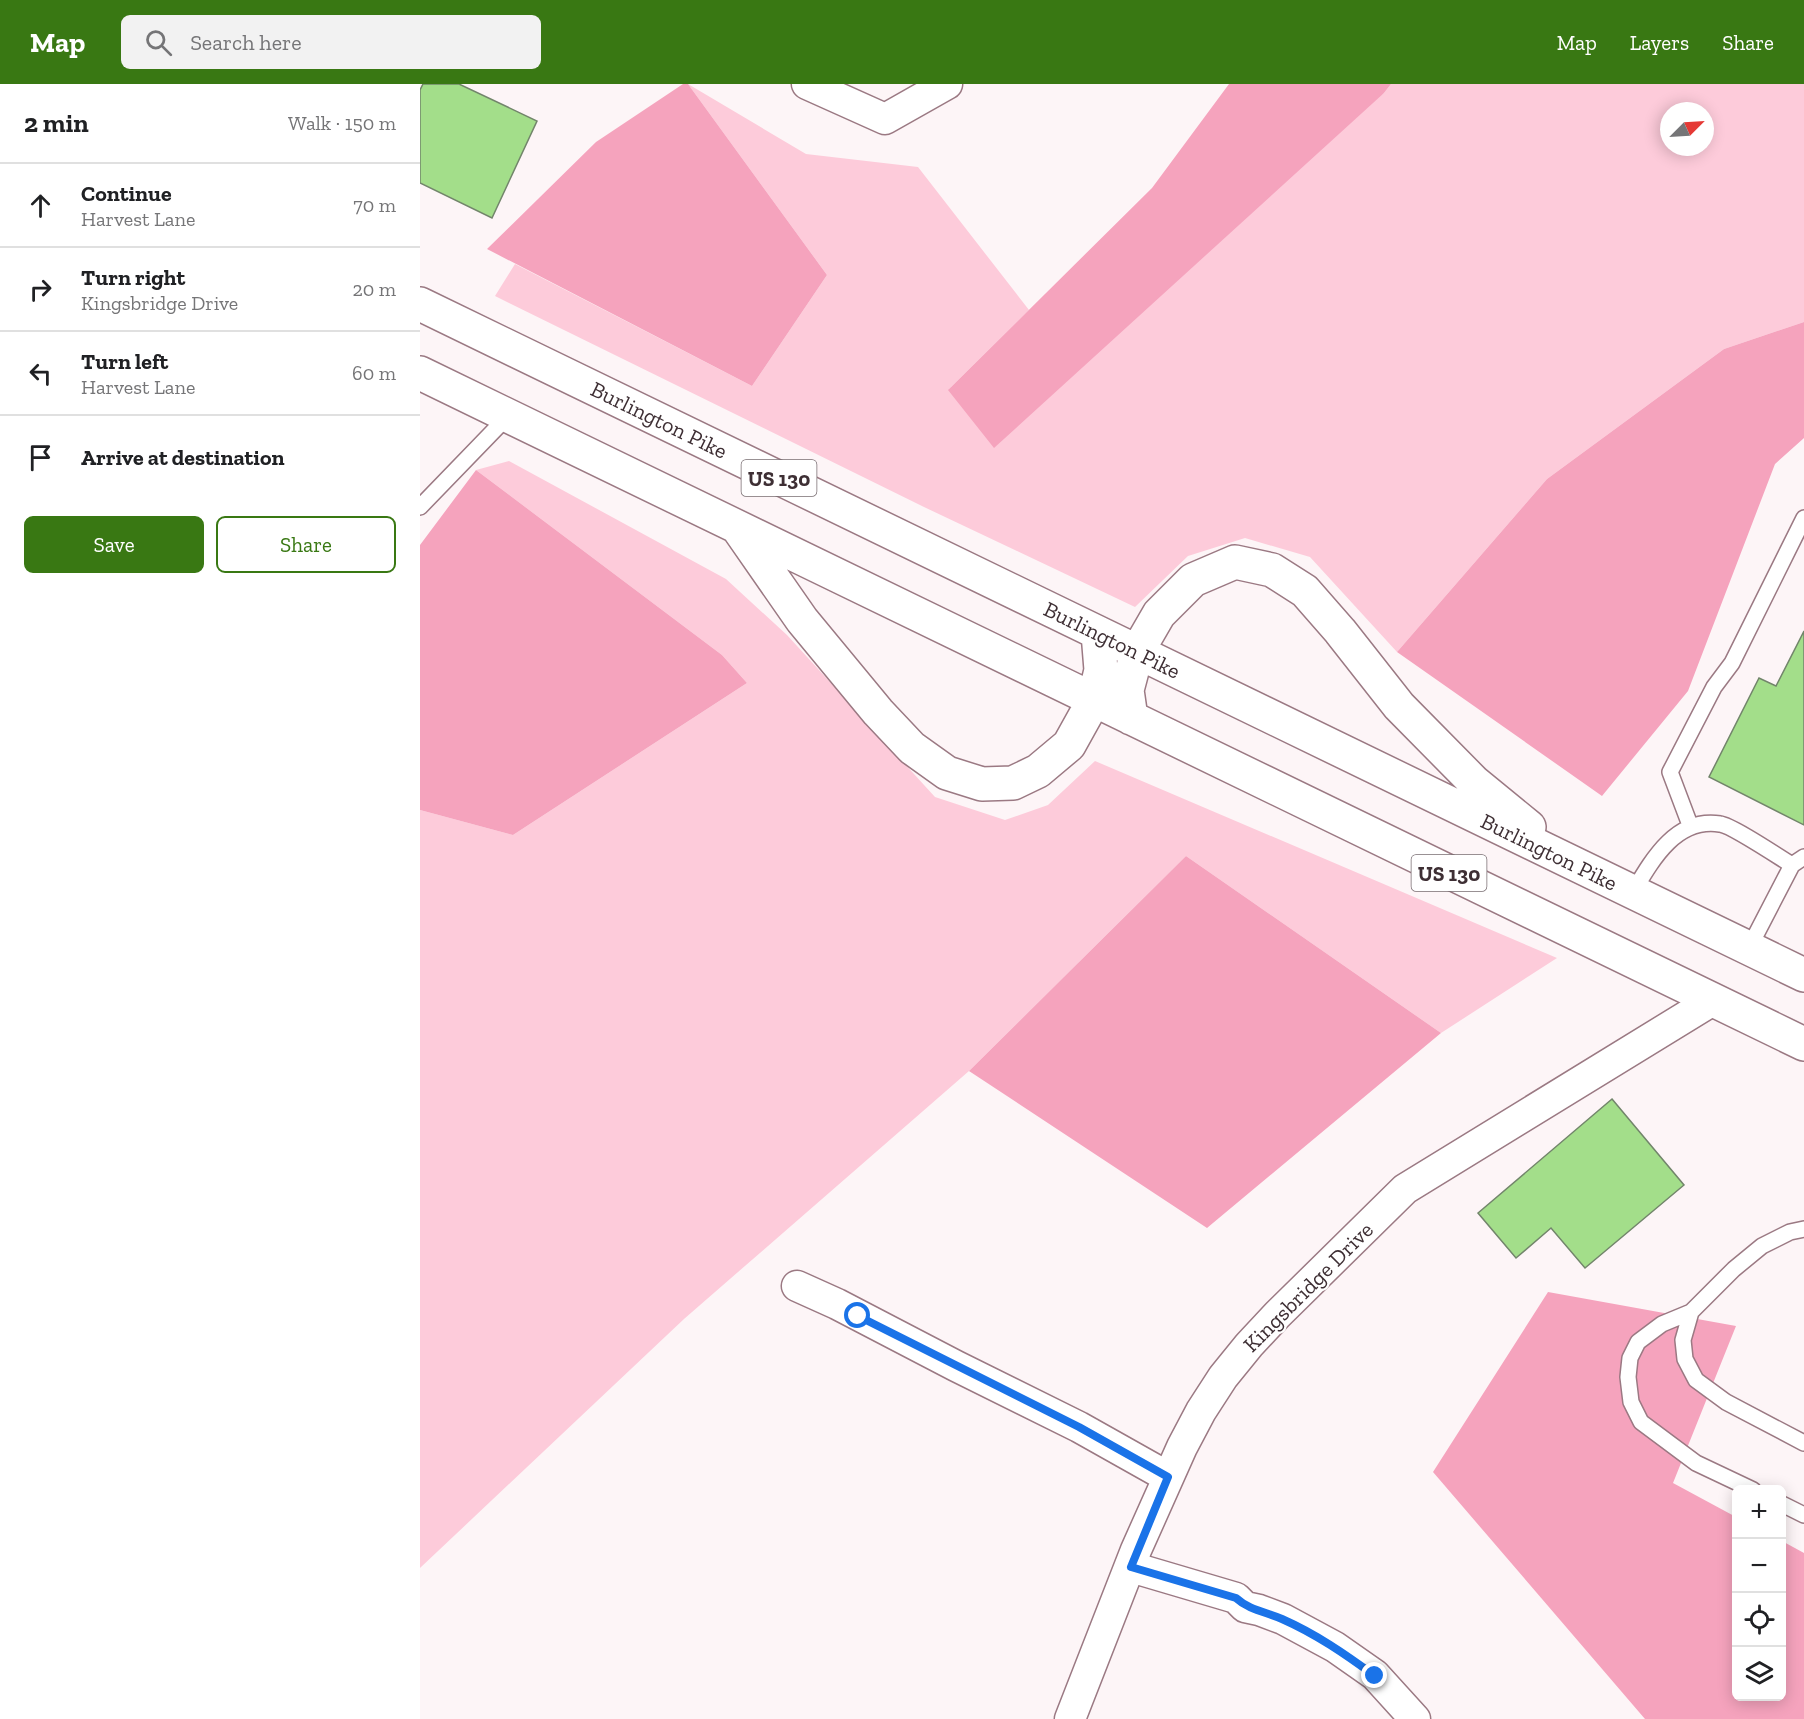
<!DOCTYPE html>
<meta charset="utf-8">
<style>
:root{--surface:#fff;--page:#f2f2f2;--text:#202124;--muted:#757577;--line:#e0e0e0;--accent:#397813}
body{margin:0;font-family:"Zilla Slab",serif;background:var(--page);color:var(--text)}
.controls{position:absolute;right:18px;bottom:18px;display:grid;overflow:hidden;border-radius:9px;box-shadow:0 3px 15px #0003}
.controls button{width:54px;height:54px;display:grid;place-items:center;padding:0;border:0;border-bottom:2px solid var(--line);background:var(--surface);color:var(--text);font:30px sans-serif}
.compass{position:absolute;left:1240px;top:18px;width:54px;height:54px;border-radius:50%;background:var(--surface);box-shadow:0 3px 15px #0003;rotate:66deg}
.stop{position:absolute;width:18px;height:18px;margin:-14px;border:4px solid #1a73e8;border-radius:50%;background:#fff}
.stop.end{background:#1a73e8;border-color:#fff;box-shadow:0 2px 6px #0008}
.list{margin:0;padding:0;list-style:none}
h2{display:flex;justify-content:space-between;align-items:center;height:78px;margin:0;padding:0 24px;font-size:26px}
h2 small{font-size:20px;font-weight:400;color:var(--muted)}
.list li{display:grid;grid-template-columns:39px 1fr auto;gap:18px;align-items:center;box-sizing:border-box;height:84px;padding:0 24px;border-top:2px solid var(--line)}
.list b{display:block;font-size:22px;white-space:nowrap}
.list p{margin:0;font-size:20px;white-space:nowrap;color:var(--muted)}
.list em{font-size:20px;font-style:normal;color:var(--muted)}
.actions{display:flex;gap:12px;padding:18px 24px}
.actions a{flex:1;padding:14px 0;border:2px solid var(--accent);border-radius:9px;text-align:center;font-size:21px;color:var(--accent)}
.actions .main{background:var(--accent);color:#fff}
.icon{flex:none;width:33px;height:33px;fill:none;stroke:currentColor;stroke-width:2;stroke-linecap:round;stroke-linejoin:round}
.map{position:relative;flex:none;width:1384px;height:1635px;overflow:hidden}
header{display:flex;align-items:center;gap:36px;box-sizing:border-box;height:84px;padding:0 30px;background:var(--accent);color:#fff}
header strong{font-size:28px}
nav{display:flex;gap:33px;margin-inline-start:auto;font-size:21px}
.search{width:420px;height:54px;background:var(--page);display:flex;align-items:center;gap:15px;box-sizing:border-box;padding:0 21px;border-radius:9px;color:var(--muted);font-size:22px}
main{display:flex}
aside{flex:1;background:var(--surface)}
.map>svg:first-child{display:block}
</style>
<header>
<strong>Map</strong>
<div class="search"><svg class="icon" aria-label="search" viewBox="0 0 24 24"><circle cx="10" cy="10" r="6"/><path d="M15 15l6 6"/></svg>Search here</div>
<nav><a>Map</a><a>Layers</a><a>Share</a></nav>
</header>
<main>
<aside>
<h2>2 min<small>Walk · 150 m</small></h2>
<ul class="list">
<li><svg class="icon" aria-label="ahead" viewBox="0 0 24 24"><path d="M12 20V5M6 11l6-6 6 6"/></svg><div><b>Continue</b><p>Harvest Lane</p></div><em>70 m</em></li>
<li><svg class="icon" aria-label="right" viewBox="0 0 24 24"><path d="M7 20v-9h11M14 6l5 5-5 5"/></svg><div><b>Turn right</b><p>Kingsbridge Drive</p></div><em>20 m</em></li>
<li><svg class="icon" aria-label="left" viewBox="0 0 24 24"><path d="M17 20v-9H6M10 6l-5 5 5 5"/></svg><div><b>Turn left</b><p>Harvest Lane</p></div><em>60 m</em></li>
<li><svg class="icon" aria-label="arrive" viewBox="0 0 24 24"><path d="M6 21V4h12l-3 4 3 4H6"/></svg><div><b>Arrive at destination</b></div></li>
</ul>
<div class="actions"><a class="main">Save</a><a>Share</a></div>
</aside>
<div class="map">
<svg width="1384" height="1635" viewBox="0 0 1384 1635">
<rect width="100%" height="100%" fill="#fdf5f7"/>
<!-- green -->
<path fill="#fdcbda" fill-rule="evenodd" d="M 268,0 L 386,70 L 498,83 L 609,226 L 529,305 L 964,9 L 971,0 L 1384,0 L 1384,238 L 1304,265 L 1127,395 L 977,568 L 890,473 L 825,454 L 768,472 L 715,523 L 504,423 L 75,212 L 95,180 L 332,302 L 407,191 ZM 1249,27 L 1285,27 L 1285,63 L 1249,63 Z
M 89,377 L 306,495 L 367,551 L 515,713 L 585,736 L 628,721 L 675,677 L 1137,874 L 1021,949 L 766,772 L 549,987 L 264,1235 L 0,1484 L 0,726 L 93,751 L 327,599 L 302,571 L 56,386 Z"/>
<!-- forest -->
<path fill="#f5a3bd" d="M 263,0 L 268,0 L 407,191 L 332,302 L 67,165 L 176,58 Z
M 809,0 L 971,0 L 964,9 L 574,364 L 528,306 L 732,104 Z
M 1384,238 L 1384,354 L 1355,380 L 1268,607 L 1182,712 L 977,568 L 1127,395 L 1304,265 Z
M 56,386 L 302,571 L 327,599 L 93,751 L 0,726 L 0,461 Z
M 766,772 L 1021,949 L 787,1144 L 549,987 Z
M 1128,1208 L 1316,1242 L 1253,1399 L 1316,1433 L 1316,1612 L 1362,1612 L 1362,1457 L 1384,1469 L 1384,1635 L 1225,1635 L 1013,1388 Z"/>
<!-- building -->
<path fill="#a3de8a" stroke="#72856b" stroke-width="1.5" d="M 3,0 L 39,0 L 117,37 L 72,134 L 0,99 L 0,6 Z
M 1384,547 L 1384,741 L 1289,693 L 1339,594 L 1356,602 Z
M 1192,1015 L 1264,1101 L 1165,1184 L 1131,1144 L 1096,1174 L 1058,1129 Z"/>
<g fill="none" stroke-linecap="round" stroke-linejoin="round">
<defs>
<path id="lane" d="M 0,423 L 88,332
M 1270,741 L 1250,688 L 1294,603 L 1312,579 L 1384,434
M 1213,808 C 1232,776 1256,733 1300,740 C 1311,741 1359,773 1372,781
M 1329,864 L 1372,781 L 1384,773
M 1271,1228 L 1263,1256 L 1265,1275 L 1276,1296 L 1306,1318 L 1384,1359
M 1333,1406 L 1276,1379 L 1221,1338 L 1211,1318 L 1208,1293 L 1210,1274 L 1218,1258 L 1242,1240 L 1271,1228 L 1314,1185 L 1342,1162 L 1370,1148 L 1384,1145
M 1362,1420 L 1384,1431"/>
<path id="street" d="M 387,0 L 465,35 L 527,0
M 377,1202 L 417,1220 L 536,1282 L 659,1343 L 748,1393
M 711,1483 L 816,1514 L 825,1523 L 839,1526 L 863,1535 L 915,1563 L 955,1591 L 995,1635
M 650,1635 L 716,1466 L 762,1363 L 781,1327 L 803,1293 L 829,1261 L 857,1231 L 985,1105 L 1293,916"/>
<path id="highway" d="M 0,220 L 1384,891
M 0,289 L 1384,960
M 318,444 L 382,536 L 458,628 L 492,664 L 527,689 L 562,700 L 593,699 L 618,687 L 649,661 L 674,616 L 681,586 L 678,549
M 711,634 L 707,606 L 717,568 L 739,530 L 773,496 L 815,478 L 852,486 L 885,507 L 920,547 L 979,622 L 1054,698 L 1109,743"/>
</defs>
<!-- lane casing -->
<use href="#lane" stroke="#9b7983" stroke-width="18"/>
<!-- street casing -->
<use href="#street" stroke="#9b7983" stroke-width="33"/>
<!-- highway casing -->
<use href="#highway" stroke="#9b7983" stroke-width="36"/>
<!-- lane -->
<use href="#lane" stroke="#fff" stroke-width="15"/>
<!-- street -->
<use href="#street" stroke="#fff" stroke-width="30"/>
<!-- highway -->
<use href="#highway" stroke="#fff" stroke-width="33"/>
</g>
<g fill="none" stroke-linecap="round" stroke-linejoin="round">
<!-- route -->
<path stroke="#1a73e8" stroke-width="8" d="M 438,1232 L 659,1343 L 748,1393 L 711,1483 L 816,1514 C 829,1526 846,1528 862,1535 C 896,1550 925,1570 955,1592"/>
</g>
<g text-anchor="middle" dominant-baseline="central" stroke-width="4.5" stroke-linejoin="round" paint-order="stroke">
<!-- shield labels -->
<g fill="#fff" stroke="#786d71" stroke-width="1.5">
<rect x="321.5" y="376" width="75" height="36" rx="4.5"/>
<rect x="991.5" y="771" width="75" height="36" rx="4.5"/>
</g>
<g font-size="21" font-weight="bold" fill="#3e2f34">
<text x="359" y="394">US 130</text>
<text x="1029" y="789">US 130</text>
</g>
<!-- street labels -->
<g font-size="22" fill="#3e2f34" stroke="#fff">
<text transform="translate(239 336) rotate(26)">Burlington Pike</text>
<text transform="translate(692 556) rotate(26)">Burlington Pike</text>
<text transform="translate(1129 768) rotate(26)">Burlington Pike</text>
<text transform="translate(888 1203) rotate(-45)">Kingsbridge Drive</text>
</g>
</g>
</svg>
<div class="controls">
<button>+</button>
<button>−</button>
<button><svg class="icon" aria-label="locate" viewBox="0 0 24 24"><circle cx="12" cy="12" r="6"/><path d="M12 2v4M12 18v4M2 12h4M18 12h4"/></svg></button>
<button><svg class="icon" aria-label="layers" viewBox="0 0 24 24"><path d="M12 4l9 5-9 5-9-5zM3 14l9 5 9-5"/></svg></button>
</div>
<svg class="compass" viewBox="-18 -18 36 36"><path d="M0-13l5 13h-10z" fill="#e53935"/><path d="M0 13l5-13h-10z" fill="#757577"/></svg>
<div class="stop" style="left:438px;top:1232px"></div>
<div class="stop end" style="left:955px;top:1592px"></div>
</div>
</main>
